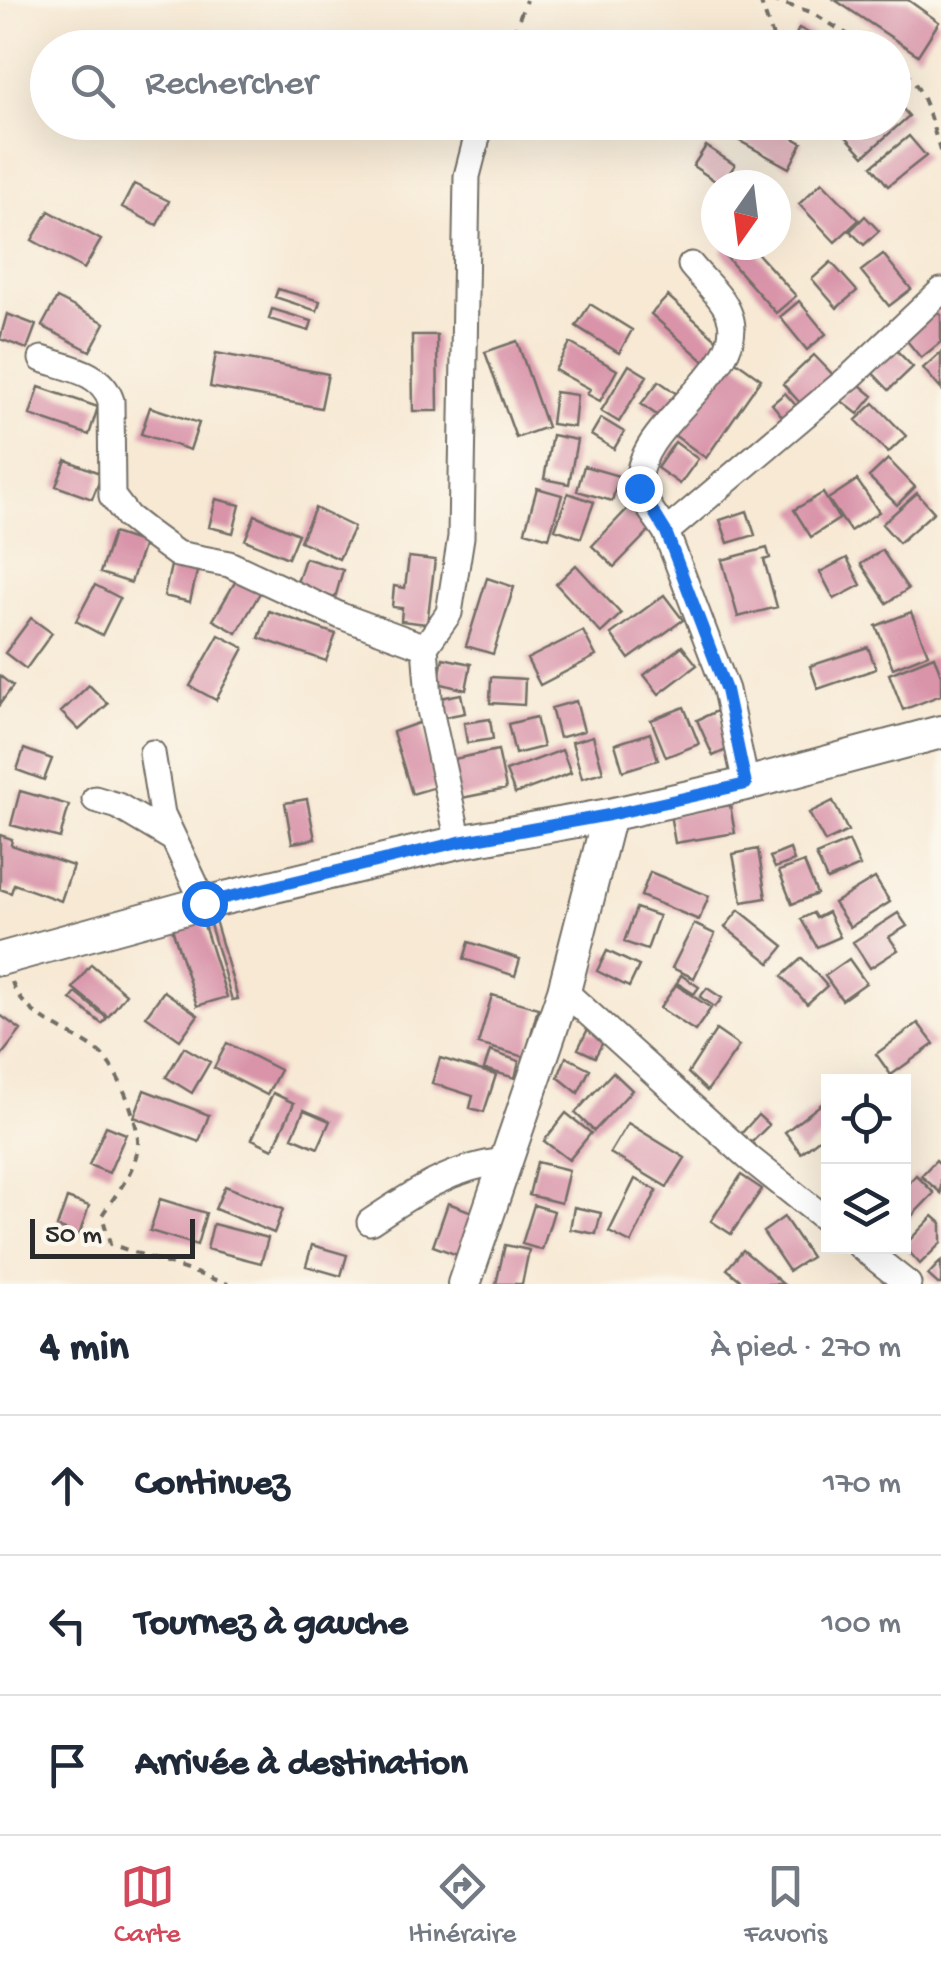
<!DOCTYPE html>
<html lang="fr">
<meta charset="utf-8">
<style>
:root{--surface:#fff;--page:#f6f6f7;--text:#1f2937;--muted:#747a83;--line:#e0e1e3;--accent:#d1495b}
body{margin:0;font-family:"Gochi Hand",sans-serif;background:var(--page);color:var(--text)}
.controls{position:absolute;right:30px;bottom:30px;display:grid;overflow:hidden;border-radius:0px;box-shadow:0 10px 40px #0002}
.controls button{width:90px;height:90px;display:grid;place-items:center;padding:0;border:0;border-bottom:2px solid var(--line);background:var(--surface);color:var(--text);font:50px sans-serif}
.compass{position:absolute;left:701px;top:170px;width:90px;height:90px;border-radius:50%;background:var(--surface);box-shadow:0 10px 40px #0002;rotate:194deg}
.scale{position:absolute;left:30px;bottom:25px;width:165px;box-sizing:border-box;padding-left:10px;border:5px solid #2b2b2b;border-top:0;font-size:28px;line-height:35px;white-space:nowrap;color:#2b2b2b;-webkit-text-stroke:8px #fbf7ec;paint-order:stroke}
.stop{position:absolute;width:30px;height:30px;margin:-22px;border:8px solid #1a73e8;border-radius:50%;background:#fff}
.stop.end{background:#1a73e8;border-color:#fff;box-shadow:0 2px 10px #0008}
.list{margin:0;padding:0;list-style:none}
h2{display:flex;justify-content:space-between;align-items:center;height:130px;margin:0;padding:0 40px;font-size:42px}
h2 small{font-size:32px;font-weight:400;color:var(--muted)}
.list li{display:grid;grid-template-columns:65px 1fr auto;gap:30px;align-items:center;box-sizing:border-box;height:140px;padding:0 40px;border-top:2px solid var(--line)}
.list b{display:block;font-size:38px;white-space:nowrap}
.list em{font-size:32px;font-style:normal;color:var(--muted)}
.icon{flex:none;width:55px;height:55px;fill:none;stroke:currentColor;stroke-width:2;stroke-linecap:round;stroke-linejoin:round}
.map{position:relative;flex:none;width:941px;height:1284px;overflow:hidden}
.search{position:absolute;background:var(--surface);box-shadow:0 10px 40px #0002;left:30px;right:30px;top:30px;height:110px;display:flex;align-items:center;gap:25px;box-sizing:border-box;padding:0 35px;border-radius:55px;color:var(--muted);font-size:38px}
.sheet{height:550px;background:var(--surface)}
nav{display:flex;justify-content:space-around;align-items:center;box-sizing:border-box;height:140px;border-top:2px solid var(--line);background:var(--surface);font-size:28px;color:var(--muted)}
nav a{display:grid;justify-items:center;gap:5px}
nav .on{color:var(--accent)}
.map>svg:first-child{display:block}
</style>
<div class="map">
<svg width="941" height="1284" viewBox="0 0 941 1284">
<rect width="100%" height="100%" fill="#fbf7ec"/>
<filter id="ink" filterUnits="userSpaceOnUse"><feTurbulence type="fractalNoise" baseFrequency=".01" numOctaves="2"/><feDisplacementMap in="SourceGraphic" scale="20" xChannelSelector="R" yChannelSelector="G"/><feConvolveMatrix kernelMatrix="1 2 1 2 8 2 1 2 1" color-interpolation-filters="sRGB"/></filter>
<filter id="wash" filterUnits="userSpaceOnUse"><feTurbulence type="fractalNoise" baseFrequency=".0048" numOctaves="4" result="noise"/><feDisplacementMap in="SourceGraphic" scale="40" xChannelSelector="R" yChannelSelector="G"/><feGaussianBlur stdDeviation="2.25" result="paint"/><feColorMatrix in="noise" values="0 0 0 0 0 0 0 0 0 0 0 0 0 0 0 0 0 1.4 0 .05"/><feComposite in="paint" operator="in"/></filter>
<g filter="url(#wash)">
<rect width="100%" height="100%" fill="#f7e9d4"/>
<g id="blocks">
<!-- building -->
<path fill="#d994aa" d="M 835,0 L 908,0 L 939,22 L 918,55 Z
M 799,28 L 822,40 L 819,48 L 790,48 Z
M 894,99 L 909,116 L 864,156 L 840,130 L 849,122 L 894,122 Z
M 748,122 L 765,122 L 802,143 L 789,168 L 738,140 Z
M 909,136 L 926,156 L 888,186 L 872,166 Z
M 706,146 L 735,165 L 721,185 L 693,166 Z
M 822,182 L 859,220 L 835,242 L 799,204 Z
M 134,184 L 169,201 L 157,225 L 122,207 Z
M 49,211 L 101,240 L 84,269 L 32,240 Z
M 865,216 L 879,231 L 864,245 L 850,231 Z
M 727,245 L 750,245 L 796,296 L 776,313 L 721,251 Z
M 883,254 L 911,289 L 889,306 L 861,271 Z
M 831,262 L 857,291 L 837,308 L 812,279 Z
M 278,289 L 320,301 L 317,311 L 275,297 Z
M 668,296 L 724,346 L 707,364 L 651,314 Z
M 57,298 L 105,323 L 90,351 L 42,326 Z
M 799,301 L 826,334 L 807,350 L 780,317 Z
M 590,304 L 632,330 L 619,353 L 576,326 Z
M 272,309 L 312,321 L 309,331 L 269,319 Z
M 936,309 L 941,315 L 941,342 L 921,358 L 903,336 Z
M 7,314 L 36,325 L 27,349 L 0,339 Z
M 412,335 L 437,335 L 438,411 L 413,411 Z
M 517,341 L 547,427 L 516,438 L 485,352 Z
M 570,343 L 617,370 L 600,401 L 587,394 L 590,389 L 555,370 Z
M 892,346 L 913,367 L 889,390 L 869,369 Z
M 941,352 L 941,389 L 923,368 Z
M 216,353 L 328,374 L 321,408 L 210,387 Z
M 814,355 L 836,378 L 803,406 L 783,384 Z
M 730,357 L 761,379 L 706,458 L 674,435 Z
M 629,365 L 647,376 L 619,422 L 601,411 Z
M 659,381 L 681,397 L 664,420 L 641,404 Z
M 855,381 L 873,396 L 858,414 L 839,399 Z
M 39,387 L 98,407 L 89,435 L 30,415 Z
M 555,392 L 577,395 L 574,427 L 551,424 Z
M 785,393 L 798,408 L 785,420 L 772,404 Z
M 874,403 L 906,436 L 888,453 L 856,420 Z
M 150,407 L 199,423 L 190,450 L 141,434 Z
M 601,418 L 624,432 L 614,449 L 591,435 Z
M 552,435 L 577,440 L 569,484 L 544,479 Z
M 675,442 L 698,459 L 680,484 L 657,468 Z
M 888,459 L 915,487 L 897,505 L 869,477 Z
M 66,460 L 102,474 L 92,499 L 56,486 Z
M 584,466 L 619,476 L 612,501 L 577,491 Z
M 857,480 L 879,512 L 850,531 L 828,499 Z
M 537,488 L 562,495 L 549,538 L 525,531 Z
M 568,493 L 594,502 L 581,538 L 555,529 Z
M 823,493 L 839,519 L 811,537 L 794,510 Z
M 917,493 L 934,512 L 899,543 L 882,524 Z
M 216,499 L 240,505 L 233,533 L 209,527 Z
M 631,505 L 653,527 L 614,567 L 592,546 Z
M 315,508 L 354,527 L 339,559 L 300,541 Z
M 747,511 L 755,535 L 728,543 L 720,520 Z
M 255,515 L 298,534 L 288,558 L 245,540 Z
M 113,533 L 144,543 L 131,583 L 100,573 Z
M 767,548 L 770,558 L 764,560 L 777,607 L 738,617 L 722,560 Z
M 882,550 L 908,589 L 887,603 L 861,564 Z
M 173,557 L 199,563 L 190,602 L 164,596 Z
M 409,557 L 435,560 L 427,624 L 401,621 L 402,608 L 392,607 L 394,586 L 405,588 Z
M 305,558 L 343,570 L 335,598 L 296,586 Z
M 847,558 L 861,585 L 834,599 L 820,572 Z
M 576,565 L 621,614 L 601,633 L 556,584 Z
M 238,577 L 261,591 L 237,633 L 213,620 Z
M 487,578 L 514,587 L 493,654 L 466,646 Z
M 95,585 L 120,598 L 102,635 L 76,621 Z
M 664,595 L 683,620 L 629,659 L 611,634 Z
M 269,611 L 336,634 L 326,661 L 259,638 Z
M 911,612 L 928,654 L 893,668 L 876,626 Z
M 31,618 L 52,633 L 26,669 L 5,653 Z
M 583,631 L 596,656 L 540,685 L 527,659 Z
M 219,635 L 244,648 L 216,700 L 190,686 Z
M 682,646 L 697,665 L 659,694 L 644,675 Z
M 868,647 L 876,669 L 818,689 L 810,666 Z
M 934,656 L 941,675 L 941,695 L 903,710 L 889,674 Z
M 443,658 L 471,664 L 466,690 L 438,683 Z
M 0,676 L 13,686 L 0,704 Z
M 491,677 L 525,679 L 524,705 L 490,703 Z
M 89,685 L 108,704 L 79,730 L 61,712 Z
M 461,694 L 465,713 L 439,718 L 435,699 Z
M 576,701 L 584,731 L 559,738 L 551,708 Z
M 684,707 L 699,744 L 666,757 L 651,720 Z
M 717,711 L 733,747 L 713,756 L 697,720 Z
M 536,717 L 543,747 L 515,754 L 508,724 Z
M 490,719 L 493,739 L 467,743 L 464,723 Z
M 421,722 L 436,787 L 412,794 L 393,732 Z
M 650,733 L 658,760 L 623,771 L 615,744 Z
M 593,736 L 603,772 L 582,778 L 572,742 Z
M 24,749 L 52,759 L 44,780 L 17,770 Z
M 498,750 L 506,789 L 457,799 L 449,760 Z
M 562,750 L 571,773 L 515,794 L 506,771 Z
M 20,791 L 69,805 L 60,838 L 11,825 Z
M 307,799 L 315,839 L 292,843 L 285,803 Z
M 833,801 L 848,831 L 825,842 L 809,813 Z
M 730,805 L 735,833 L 675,843 L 670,814 Z
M 0,835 L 12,839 L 11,845 L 73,866 L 61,901 L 14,884 L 11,893 L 0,889 Z
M 849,841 L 860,866 L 827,880 L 816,855 Z
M 758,849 L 766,898 L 742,902 L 733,854 Z
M 790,849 L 794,861 L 775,868 L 770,857 Z
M 804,862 L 817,894 L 792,904 L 779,871 Z
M 650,872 L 709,896 L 699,920 L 641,896 Z
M 875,878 L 890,902 L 850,927 L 834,903 Z
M 636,908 L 659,916 L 647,950 L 624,942 Z
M 739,910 L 784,946 L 770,963 L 725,927 Z
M 828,912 L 840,937 L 817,947 L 801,919 L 813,913 L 816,918 Z
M 898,913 L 907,926 L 889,937 L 898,950 L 870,968 L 853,942 Z
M 202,919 L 227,997 L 197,1006 L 172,928 Z
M 215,920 L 238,999 L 232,1000 L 209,921 Z
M 694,924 L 715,934 L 694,978 L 672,968 Z
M 469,942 L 520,959 L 515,976 L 464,959 Z
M 607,951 L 639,966 L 629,987 L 597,971 Z
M 802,958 L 827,986 L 807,1004 L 782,976 Z
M 849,959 L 866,983 L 842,1000 L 825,976 Z
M 91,964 L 126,994 L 108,1017 L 73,988 Z
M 681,975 L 699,987 L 694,994 L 677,983 Z
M 676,985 L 711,1008 L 695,1031 L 660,1008 Z
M 707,988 L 722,998 L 715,1007 L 700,997 Z
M 164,991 L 198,1015 L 180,1040 L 146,1016 Z
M 76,993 L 107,1018 L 102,1024 L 71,999 Z
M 492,995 L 538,1008 L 525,1057 L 478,1044 Z
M 0,1015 L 21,1030 L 0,1057 Z
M 918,1023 L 934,1044 L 891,1075 L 876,1054 Z
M 588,1029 L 605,1038 L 595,1057 L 578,1049 Z
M 716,1030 L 739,1046 L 707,1091 L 688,1073 Z
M 227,1043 L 280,1070 L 267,1095 L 214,1068 Z
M 184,1047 L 210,1062 L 192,1093 L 166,1077 Z
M 490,1051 L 519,1061 L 515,1078 L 484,1069 Z
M 566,1057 L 590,1069 L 578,1093 L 558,1077 Z
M 440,1058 L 496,1075 L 484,1112 L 470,1108 L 473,1096 L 432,1083 Z
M 613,1072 L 632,1090 L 594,1131 L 575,1113 Z
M 144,1090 L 209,1115 L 199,1142 L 134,1117 Z
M 273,1093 L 294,1103 L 273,1149 L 252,1139 Z
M 828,1099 L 828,1132 L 801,1153 L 785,1132 Z
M 304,1110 L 330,1121 L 318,1148 L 292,1137 Z
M 566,1113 L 591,1133 L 569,1160 L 544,1141 Z
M 758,1115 L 769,1125 L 751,1143 L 741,1134 Z
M 628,1123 L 685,1158 L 667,1187 L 610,1153 Z
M 106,1126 L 126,1134 L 109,1173 L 89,1165 Z
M 936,1160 L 941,1165 L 941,1193 L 921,1176 Z
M 537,1162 L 569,1170 L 561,1203 L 529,1195 Z
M 741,1175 L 762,1189 L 731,1234 L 711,1221 Z
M 916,1175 L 934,1193 L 904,1224 L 904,1188 Z
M 635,1179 L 657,1190 L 631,1243 L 609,1232 Z
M 225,1186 L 283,1209 L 274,1233 L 215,1209 Z
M 67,1198 L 89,1206 L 79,1235 L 57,1227 Z
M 160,1199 L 206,1213 L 197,1245 L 150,1231 Z
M 448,1203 L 475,1213 L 460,1256 L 433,1246 Z
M 534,1205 L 554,1211 L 542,1250 L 522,1244 Z
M 574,1207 L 601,1213 L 596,1234 L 570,1229 Z
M 933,1216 L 941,1223 L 941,1243 L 920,1264 L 904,1246 Z
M 784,1217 L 811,1257 L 789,1271 L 763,1232 Z
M 213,1224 L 268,1238 L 261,1263 L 207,1249 Z
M 312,1245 L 347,1255 L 341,1276 L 306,1266 Z
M 505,1245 L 529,1250 L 522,1284 L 496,1284 Z
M 743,1250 L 783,1284 L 745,1284 L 727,1269 Z
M 941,1261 L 941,1284 L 938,1284 L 928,1275 Z"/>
</g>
</g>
<g filter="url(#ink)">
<use href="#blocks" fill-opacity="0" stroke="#726e66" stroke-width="2.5"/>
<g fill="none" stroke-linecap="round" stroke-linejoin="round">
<defs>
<path id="minor" d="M 42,359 C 69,368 102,372 111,401 L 112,496 L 128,517 L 147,532 L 177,554 L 229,564 L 341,616 L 425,647
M 666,532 C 659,520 641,500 639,486 C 632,425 752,370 729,314 C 723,297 703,280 691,265
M 152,753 L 162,814 L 204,903
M 746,784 L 726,690 L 666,532 L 851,376 L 941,291
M 95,799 L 118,806 L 172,838
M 459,842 L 430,710 L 425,647 L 449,613 L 461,537 L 467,176 L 481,122
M 564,991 L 749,1158 L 828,1221
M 370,1222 C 413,1193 453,1166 506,1161
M 860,1246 L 908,1284"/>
<path id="tertiary" d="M 0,959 L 204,903 L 459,842 L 609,815 L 746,784 L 941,732
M 464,1284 L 564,991 L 609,815"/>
</defs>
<!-- minor casing -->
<use href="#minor" stroke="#726e66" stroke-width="29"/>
<!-- tertiary casing -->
<use href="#tertiary" stroke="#726e66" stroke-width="36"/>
<!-- path -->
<path stroke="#726e66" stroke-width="4" stroke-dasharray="8 8" stroke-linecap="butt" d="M 760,0 L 774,40 L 773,48
M 771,0 L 811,12 L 870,48
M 508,48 L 526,0
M 894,60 C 924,83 930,119 941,154
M 12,982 C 23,1017 68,1030 95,1049 C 116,1062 140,1122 138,1146 C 135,1172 116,1194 102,1215 L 110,1244 L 228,1284"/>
<!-- minor -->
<use href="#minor" stroke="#fff" stroke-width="25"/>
<!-- tertiary -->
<use href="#tertiary" stroke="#fff" stroke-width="32"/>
</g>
</g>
<g fill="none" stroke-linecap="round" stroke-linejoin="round" filter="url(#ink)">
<!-- route -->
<path stroke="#1a73e8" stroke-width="12" d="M 204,903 L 459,842 L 609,815 L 746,784 L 726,690 L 666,532 L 639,488"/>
</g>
</svg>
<div class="controls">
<button><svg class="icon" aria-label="locate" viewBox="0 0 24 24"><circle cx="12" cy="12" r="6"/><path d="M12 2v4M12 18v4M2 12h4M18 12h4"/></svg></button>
<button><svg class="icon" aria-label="layers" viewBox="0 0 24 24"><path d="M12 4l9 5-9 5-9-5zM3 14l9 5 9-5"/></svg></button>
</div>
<svg class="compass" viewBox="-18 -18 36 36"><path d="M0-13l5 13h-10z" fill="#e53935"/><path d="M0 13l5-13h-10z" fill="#747a83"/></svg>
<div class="scale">50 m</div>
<div class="stop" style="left:204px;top:903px"></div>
<div class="stop end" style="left:639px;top:488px"></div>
<div class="search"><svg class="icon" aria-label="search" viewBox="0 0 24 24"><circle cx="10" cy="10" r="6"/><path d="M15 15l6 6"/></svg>Rechercher</div>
</div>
<section class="sheet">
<h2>4 min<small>À pied · 270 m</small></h2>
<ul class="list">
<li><svg class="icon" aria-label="ahead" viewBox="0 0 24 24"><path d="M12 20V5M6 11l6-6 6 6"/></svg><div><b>Continuez</b></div><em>170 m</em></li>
<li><svg class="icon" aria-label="left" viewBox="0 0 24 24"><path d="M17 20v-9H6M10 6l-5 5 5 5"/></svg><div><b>Tournez à gauche</b></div><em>100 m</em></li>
<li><svg class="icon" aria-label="arrive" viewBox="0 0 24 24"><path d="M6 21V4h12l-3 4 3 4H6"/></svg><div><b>Arrivée à destination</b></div></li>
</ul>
</section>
<nav>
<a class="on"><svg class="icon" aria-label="map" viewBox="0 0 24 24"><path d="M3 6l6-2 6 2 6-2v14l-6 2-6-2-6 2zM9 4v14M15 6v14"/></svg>Carte</a>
<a><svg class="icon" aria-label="directions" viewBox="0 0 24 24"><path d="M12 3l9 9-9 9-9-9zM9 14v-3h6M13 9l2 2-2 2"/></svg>Itinéraire</a>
<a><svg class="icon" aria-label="saved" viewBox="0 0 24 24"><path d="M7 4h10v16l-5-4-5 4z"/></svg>Favoris</a>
</nav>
